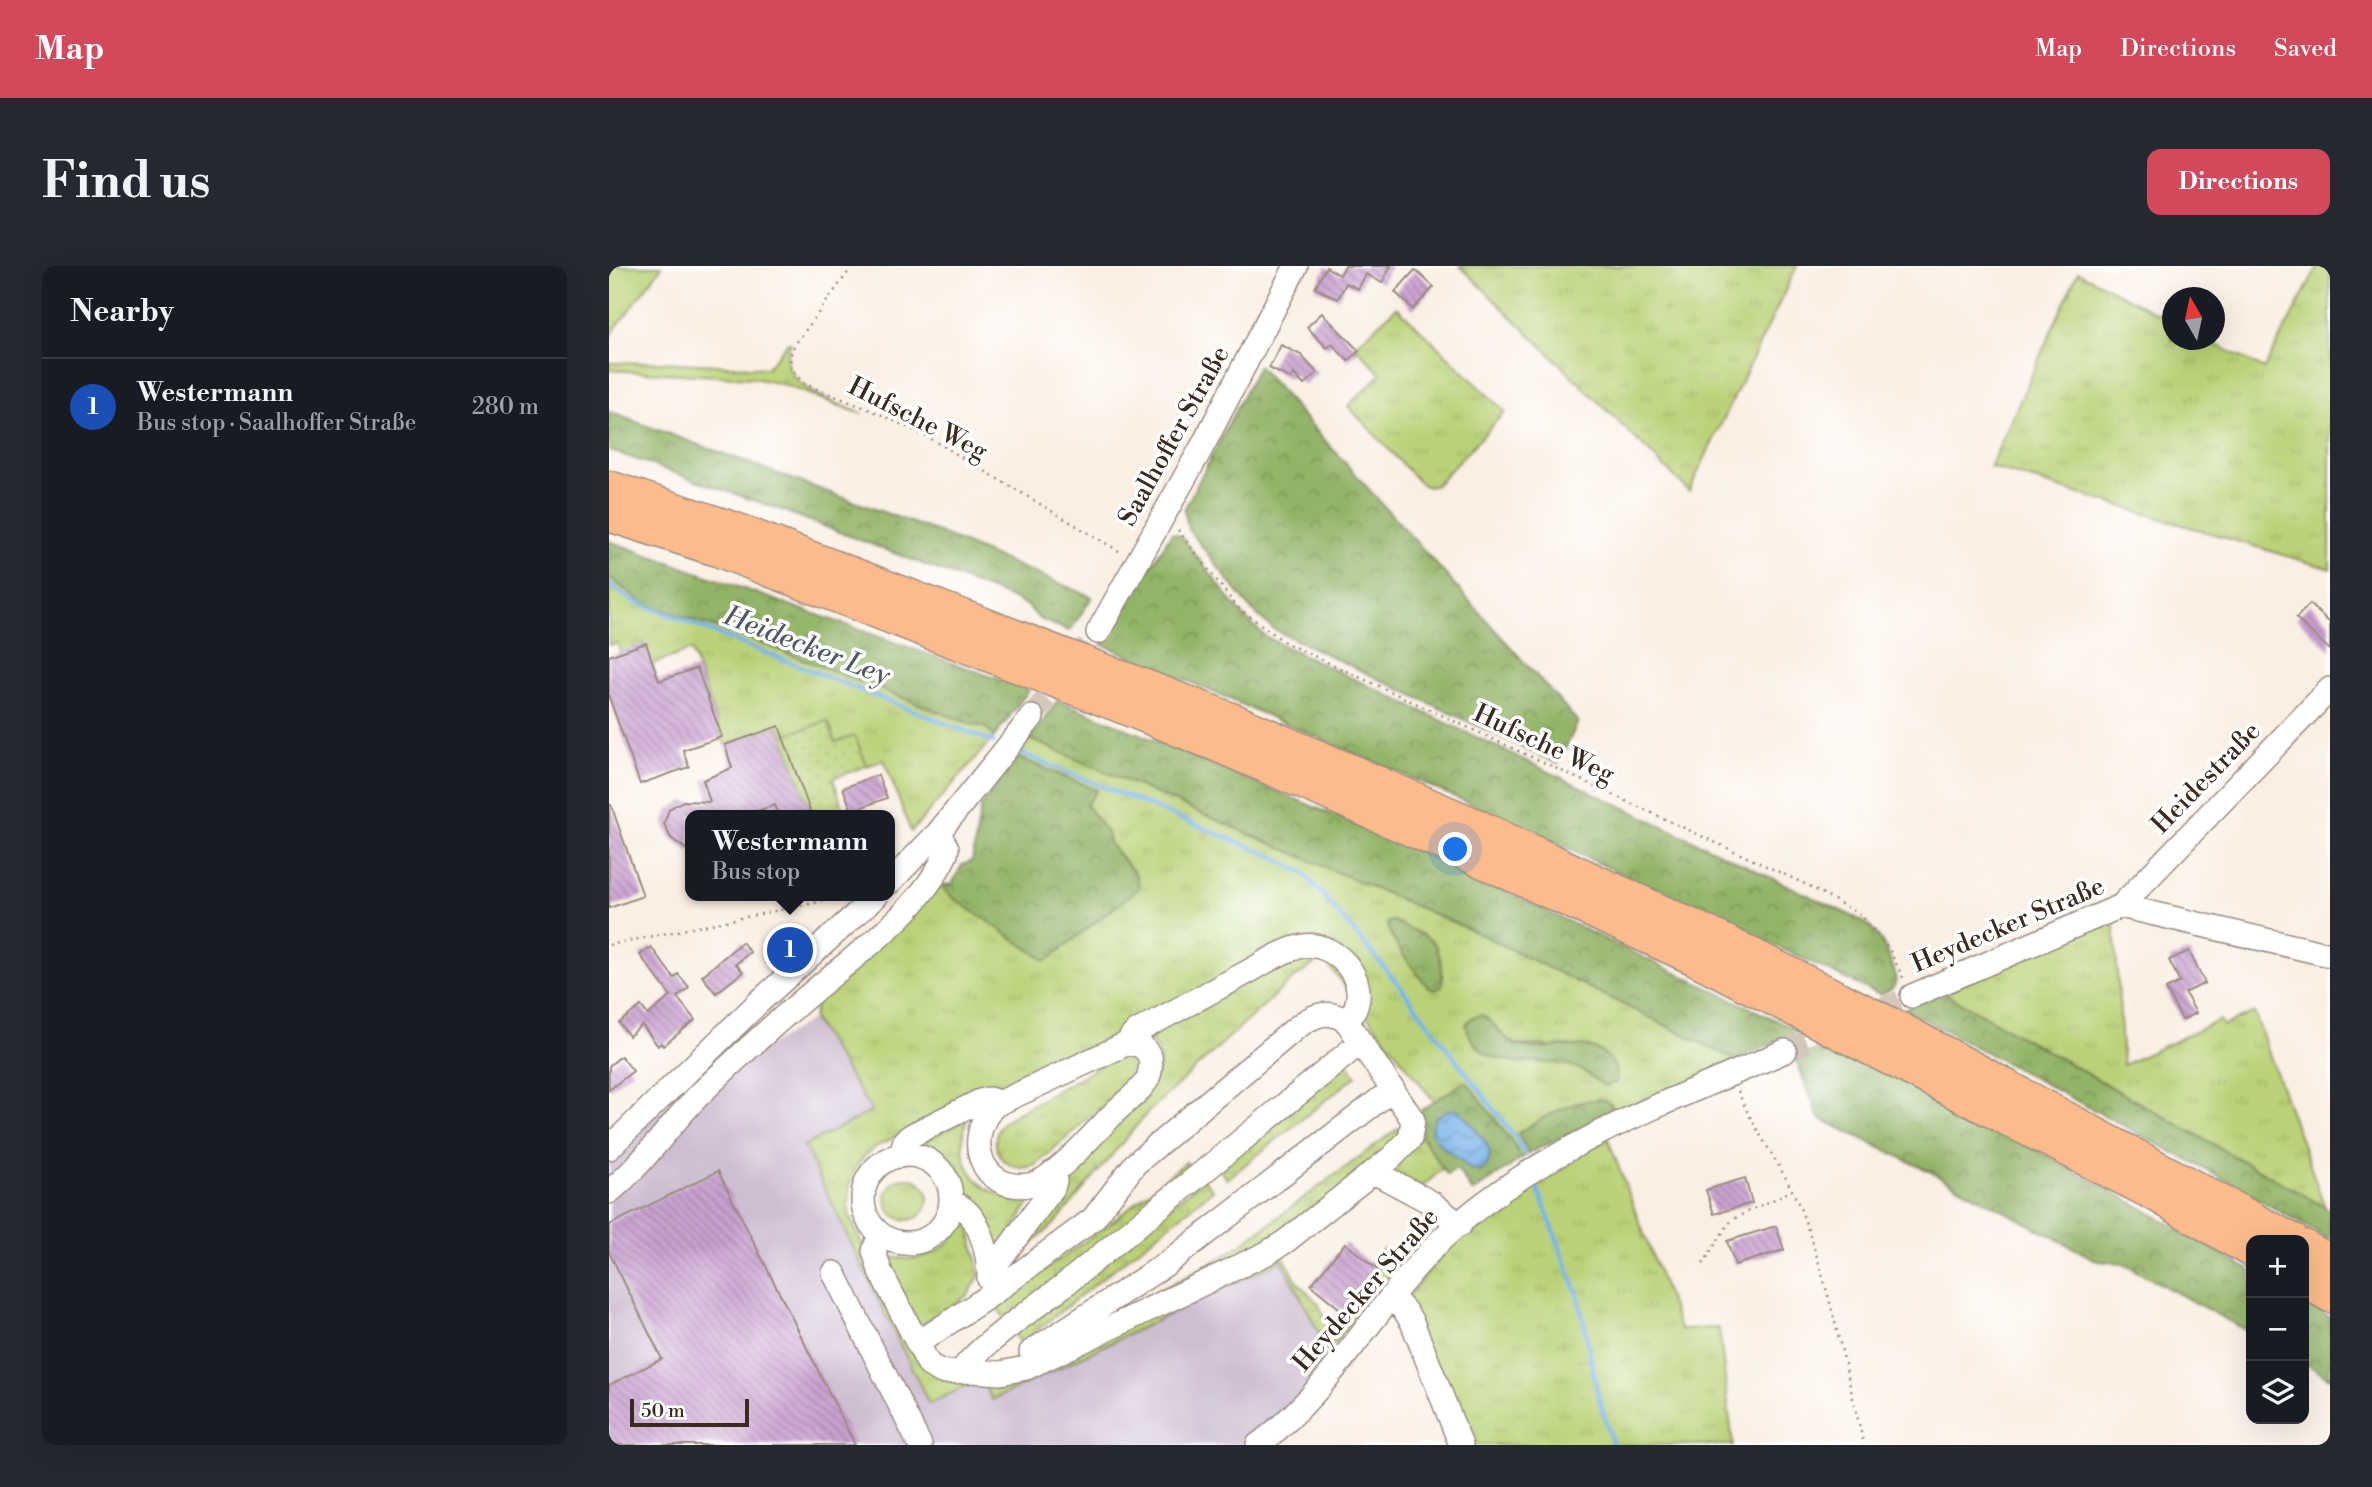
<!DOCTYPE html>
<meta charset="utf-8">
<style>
:root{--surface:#171b24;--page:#242831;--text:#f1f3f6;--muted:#9ea1a6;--line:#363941;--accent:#d1495b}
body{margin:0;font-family:"Libre Bodoni",serif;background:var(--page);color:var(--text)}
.controls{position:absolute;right:21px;bottom:21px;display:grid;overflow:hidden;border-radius:14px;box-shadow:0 7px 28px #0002}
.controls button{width:63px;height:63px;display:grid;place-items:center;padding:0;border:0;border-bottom:2px solid var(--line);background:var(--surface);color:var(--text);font:35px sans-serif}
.compass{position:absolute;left:1553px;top:21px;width:63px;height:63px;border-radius:50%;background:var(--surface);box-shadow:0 7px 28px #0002;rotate:351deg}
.scale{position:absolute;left:21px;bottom:18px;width:119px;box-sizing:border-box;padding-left:7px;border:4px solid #3b2a1e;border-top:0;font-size:19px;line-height:24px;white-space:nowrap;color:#3b2a1e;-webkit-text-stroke:5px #fff;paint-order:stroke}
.you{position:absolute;left:847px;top:584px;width:24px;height:24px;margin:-18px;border:5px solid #fff;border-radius:50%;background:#1a73e8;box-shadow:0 0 0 10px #1a73e833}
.badge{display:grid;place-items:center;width:46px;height:46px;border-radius:50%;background:var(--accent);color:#fff;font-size:23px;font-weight:700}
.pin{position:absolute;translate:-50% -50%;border:4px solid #fff;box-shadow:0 2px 7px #0006}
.popup{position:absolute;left:76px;top:544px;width:210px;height:91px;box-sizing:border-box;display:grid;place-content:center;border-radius:14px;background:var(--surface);filter:drop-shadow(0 2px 5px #0005);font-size:23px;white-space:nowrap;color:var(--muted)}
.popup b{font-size:26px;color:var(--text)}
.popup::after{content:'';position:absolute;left:50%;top:100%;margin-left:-14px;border:14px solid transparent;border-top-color:var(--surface)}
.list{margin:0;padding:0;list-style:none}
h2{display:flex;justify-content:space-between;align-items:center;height:91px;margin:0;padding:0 28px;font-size:30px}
h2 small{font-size:23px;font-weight:400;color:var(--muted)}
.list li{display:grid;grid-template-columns:46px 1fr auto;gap:21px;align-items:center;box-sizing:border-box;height:98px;padding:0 28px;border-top:2px solid var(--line)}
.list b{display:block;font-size:26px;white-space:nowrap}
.list p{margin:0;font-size:23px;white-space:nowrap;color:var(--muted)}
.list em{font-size:23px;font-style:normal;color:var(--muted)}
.icon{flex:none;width:38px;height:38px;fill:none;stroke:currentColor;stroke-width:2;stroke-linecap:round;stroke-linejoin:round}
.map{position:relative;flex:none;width:1721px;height:1179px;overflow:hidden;border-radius:14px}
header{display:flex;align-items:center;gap:42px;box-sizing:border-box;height:98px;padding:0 35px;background:var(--accent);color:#fff}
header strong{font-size:33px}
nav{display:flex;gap:38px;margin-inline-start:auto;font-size:24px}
.intro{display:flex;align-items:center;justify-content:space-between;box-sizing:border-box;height:168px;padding:0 42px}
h1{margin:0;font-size:49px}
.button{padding:18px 32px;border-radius:14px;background:var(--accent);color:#fff;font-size:24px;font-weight:700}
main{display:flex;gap:42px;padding:0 42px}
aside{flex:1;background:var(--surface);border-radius:14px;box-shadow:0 7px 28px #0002}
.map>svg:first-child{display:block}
</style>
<header>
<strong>Map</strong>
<nav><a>Map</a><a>Directions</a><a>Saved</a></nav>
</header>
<div class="intro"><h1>Find us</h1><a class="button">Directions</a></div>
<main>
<aside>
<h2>Nearby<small></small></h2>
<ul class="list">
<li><span class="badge" style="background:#1a4fb4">1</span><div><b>Westermann</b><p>Bus stop · Saalhoffer Straße</p></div><em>280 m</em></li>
</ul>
</aside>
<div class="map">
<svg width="1721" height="1179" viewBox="0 0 1721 1179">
<defs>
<pattern id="grass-tufts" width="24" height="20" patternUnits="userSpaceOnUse" patternTransform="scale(1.75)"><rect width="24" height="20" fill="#bad277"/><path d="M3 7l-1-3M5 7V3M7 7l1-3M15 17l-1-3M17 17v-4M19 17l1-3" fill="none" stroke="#a1b466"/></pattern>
<pattern id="forest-crowns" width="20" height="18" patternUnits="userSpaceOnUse" patternTransform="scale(1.75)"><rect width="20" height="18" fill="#93b468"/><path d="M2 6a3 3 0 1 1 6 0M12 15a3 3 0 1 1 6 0" fill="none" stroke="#799355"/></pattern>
<pattern id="garden-dots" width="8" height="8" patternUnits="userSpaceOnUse" patternTransform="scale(1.75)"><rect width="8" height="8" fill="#bad277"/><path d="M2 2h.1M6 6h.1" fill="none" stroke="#a1b466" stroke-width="1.8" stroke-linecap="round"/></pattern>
<pattern id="water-waves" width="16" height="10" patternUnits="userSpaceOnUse" patternTransform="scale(1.75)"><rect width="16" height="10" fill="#78b3e9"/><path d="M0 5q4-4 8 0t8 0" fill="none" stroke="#6492bc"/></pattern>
<pattern id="building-back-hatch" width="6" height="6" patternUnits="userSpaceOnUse" patternTransform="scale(1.75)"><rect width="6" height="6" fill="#c9a1d0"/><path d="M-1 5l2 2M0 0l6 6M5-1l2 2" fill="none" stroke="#a483a8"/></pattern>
</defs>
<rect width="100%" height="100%" fill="#fff"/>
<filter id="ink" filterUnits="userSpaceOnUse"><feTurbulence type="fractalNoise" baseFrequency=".0143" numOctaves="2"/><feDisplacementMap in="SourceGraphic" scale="14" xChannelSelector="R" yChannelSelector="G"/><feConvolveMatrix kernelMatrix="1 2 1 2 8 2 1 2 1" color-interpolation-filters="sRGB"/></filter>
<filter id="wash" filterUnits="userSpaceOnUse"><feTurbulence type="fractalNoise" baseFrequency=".00686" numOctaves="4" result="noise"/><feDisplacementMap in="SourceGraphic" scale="28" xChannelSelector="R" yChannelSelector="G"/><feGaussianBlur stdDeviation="1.57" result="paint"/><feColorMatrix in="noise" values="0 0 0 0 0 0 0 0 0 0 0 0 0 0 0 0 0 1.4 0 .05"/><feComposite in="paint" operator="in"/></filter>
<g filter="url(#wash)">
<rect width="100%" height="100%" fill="#faefe2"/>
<!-- industrial -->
<path fill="#cebed1" d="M 204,753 L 263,845 L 196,881 L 320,1138 L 372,1113 L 383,1134 L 674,994 L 719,1085 L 740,1100 L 685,1163 L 665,1179 L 0,1179 L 0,882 L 12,870 Z"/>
<!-- grass -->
<path fill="url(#grass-tufts)" stroke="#7a7e4a" stroke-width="2" fill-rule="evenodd" d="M 851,0 L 1188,0 L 1080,225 Z
M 1709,0 L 1721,0 L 1721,303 L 1381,201 L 1469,6 L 1563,55 L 1563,74 L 1598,74 L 1655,103 Z
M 788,41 L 896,146 L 827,219 L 819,221 L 812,218 L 739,140 L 772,108 L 746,80 Z
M 179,76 L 182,77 C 162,119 225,135 253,148 L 173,118 L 144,112 L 0,104 L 0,97 L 55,96 L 158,102 Z
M 0,311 L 34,337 L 147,375 L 359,457 L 378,462 L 385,471 L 302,566 L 275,494 L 258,500 L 246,471 L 226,476 L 218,455 L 174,470 L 170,460 L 116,479 L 82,384 L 44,398 L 11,386 L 8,377 L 0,379 Z
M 421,473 L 871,668 L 1127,794 L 1006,847 L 1002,838 L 969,836 L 937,851 L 909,867 L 920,887 L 913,892 L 901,873 L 857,816 L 825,835 L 756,747 L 718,677 L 369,830 L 268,880 L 256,890 L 248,899 L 241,917 L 239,945 L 259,994 L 310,1094 L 369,1111 L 673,988 L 690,1018 L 709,1037 L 716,1052 L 728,1059 L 770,1006 L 760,998 L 774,983 L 782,988 L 820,947 L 832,953 L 790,997 L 719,1085 L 673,994 L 383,1134 L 372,1113 L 320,1138 L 195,880 L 263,845 L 204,753 L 207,738 L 215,726 L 331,619 L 527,609 L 500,577 L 498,567 L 476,538 L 487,524 L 408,491 ZM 783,655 C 821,674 825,669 834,712 L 820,722 L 789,681 L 778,660 ZM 857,758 L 887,760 C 905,788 916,775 940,781 C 950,783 979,809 990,816 C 981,810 972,802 961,799 C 926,790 868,807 857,758 Z
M 1505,651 L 1514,799 L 1611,754 L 1614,760 L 1645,746 L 1716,941 L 1331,725 Z
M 693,685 C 722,683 743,704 745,732 L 714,692 L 680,716 L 538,847 L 447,956 L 386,1010 L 386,1005 L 447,927 L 548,808 C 555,791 547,776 531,769 L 671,694 Z
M 525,785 L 533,798 L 528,809 L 428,898 C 398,913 373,879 395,855 L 515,786 Z
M 738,797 L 747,810 L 618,913 L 609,901 Z
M 358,854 C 342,903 375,934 422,934 L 384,995 L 359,934 L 356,915 L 348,898 L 335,886 L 314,875 Z
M 799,855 L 800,863 L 688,961 L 512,1045 L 606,995 L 633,978 Z
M 812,870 L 834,902 L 812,922 L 777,903 Z
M 999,873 L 1071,1063 L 1110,1062 L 1124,1179 L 852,1179 L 789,1042 L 855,964 L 904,924 Z
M 577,896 L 586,907 L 398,1057 L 387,1039 L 500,958 Z
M277 933a21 21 0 1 1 42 0a21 21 0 1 1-42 0Z
M 595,913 L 604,924 L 412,1077 L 404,1066 Z
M 355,952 L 360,958 L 371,1009 L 359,1029 L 311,1060 L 272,988 C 307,1000 342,988 355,952 Z"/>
<!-- forest -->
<path fill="url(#forest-crowns)" stroke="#676f43" stroke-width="2" d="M 649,100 L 969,456 L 949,498 L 664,363 L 642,343 L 580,264 L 575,244 Z
M 0,146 L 323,264 L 483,331 L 461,365 L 430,353 L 419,340 L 398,330 L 167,242 L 0,184 Z
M 563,267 L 572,270 L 635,351 L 657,371 L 1249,653 C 1254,656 1260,659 1263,663 C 1272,672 1292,709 1285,720 C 1282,725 1277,727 1271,729 L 885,548 L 493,378 Z
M 0,275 L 420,424 L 385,471 L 378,462 L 359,457 L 147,375 L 34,337 L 0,311 Z
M 449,434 L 746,558 L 838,598 L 1190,765 L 1127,794 L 871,668 L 421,473 Z
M 408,491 L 488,524 L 477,539 L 498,567 L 500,577 L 527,609 L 530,622 L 437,695 L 343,631 L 331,619 L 343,618 L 353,599 L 363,595 L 372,541 Z
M 783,655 C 795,661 815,667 824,676 C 832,686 834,708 833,720 L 827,724 L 820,722 C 808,706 779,675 778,656 Z
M 1331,725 L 1721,944 L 1721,974 L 1616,914 L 1296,743 Z
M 873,749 C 887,756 892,772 905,778 C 936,790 981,765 1003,796 C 1007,803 1009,809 1007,817 L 996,820 C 983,813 973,801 958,799 C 922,791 868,808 857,758 L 864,751 Z
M 1220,780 C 1364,847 1505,924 1642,1005 L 1642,1067 L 1513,997 L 1489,995 L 1322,906 L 1210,852 L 1186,791 Z
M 857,815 L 901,873 L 913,892 L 864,926 L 848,903 L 838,909 L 812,870 L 812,844 Z
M 988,833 C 998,833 1002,838 1006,847 L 920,887 L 909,868 C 933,851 959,837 988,833 Z
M 1695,1036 L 1721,1051 L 1721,1112 L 1695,1097 Z"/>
<!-- garden -->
<path fill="url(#garden-dots)" stroke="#7a7e4a" stroke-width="2" d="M 219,455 L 226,476 L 246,470 L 258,500 L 224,512 L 236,549 L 212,549 L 201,545 L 174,470 Z"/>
<!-- pitch -->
<path fill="#bad277" stroke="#7a7e4a" stroke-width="2" d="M 0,0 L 53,0 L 0,71 Z"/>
<!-- water -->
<path fill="url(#water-waves)" stroke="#5a6e84" stroke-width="2" d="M 842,843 L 850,844 C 860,855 871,867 878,879 C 883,888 881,906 867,905 C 860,904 854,896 849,892 C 837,884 829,879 822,865 L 826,851 Z"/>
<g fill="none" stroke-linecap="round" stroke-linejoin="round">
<!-- stream -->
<path stroke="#78b3e9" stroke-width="4.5" d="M 0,318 L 22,334 L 384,476
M 412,487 L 665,591 L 695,607 L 791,720 L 906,871 L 915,887
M 927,918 L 970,1032 L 989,1129 L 1004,1179"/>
</g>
<g id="blocks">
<!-- building -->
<path fill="url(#building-back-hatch)" d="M 736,0 L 782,0 L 773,17 L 757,8 L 749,23 L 737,17 L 729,33 L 706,22 L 717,1 L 731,9 Z
M 806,4 L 825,21 L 804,43 L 786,26 Z
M 713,47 L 750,85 L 739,95 L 723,78 L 718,82 L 698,61 Z
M 672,79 L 692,89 L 708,107 L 695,119 L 685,108 L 682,113 L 660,102 Z
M 1701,338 L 1721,357 L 1721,384 L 1687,352 Z
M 37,377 L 50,415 L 88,402 L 113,471 L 74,484 L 80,501 L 31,518 L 0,431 L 0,390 Z
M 170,460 L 201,545 L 190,549 L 170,549 L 166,539 L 136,549 L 81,549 L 81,586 L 62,572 L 55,558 L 60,543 L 74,535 L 101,536 L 94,514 L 123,502 L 116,479 Z
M 269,509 L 278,532 L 243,545 L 234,522 Z
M 0,539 L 2,539 L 34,630 L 0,642 Z
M 133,676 L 141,686 L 127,698 L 134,706 L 107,727 L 93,710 Z
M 42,681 L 65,712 L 69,708 L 80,721 L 68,731 L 86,754 L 54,780 L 52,777 L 49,780 L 33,759 L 20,770 L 10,757 L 32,740 L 39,749 L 62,730 L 31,689 Z
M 1580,685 L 1596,717 L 1576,727 L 1587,747 L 1573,754 L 1557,723 L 1571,716 L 1560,694 Z
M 12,790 L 24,805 L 0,824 L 0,800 Z
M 109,905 L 190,1066 L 246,1179 L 0,1179 L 0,1119 L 53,1093 L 0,986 L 0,959 Z
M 1136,912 L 1143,937 L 1105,948 L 1097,924 Z
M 1167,960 L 1175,984 L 1126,999 L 1118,975 Z
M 736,977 L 770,1005 L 736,1047 L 702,1019 Z"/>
</g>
</g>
<g filter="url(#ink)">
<use href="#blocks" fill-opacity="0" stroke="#9a8c80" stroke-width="2"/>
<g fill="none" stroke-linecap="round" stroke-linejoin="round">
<!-- minor-tunnel -->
<path stroke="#d4c8bb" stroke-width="23" stroke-dasharray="23 11" stroke-linecap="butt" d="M 423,451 L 489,366
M 1176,785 L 1303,730"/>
<defs>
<path id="minor" d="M 489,366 L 593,181 L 687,0
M 281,616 L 329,567 L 423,451
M 1512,640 L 1721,423
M 1303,730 L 1512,640 L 1721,689
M 519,777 L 533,780 L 541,790 C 542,797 542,805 539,812 C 533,824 519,834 509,843 C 487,865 461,896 435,913 C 430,916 425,918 420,919 C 371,926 354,871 386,839 Z
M 519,777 L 522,771 L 527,766 C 563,747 599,727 635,708 C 654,698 673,684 694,680 C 723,675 756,708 748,737 C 747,744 742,750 738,756
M 0,882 L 150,736 L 267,630
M254 933a44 44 0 1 1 88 0a44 44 0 1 1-88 0Z
M 292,890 L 296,874 L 303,869 L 371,835 L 380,833 L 391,836
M 765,906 L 823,937 L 851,959
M 0,926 C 37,896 60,858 94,825 C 132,788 172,752 213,718 C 259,679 311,644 337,588 L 338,582 L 329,567
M 342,937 C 371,943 380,989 380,1013
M 271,968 L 265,985 L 271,1005 L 320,1099 L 333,1106 L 364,1105 L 391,1107 L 417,1102 L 658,987 L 677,975 L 782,892 L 801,873 L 804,854 L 738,756 C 719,742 704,749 687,762 L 526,898 L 484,953 L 380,1030 L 309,1077
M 380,1000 L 389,996 L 444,922 L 446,915 L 444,906
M 225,1007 L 311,1179
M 783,1031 L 796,1045 L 803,1056 L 852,1179
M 422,1086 L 557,998 L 784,823
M 353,1105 C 361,1087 434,1035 454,1020 C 554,939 653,858 752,776
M 649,1179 C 724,1123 767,1038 833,973 C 928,882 1058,837 1176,785"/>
<path id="highway" d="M 0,221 L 127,263 L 625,454 L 867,559 L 1112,673 L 1290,762 L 1684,974
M 0,249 L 108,284 L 508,439 L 614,482 L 848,584 L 1086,693 L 1548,930 L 1642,985
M 1695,980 L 1721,995
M 1695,1015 L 1721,1030"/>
</defs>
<!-- minor casing -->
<use href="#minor" stroke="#9a8c80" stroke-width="26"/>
<!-- highway casing -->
<use href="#highway" stroke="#9a8c80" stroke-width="35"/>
<!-- path -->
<path stroke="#9a8c80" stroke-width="2.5" stroke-dasharray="2 5" stroke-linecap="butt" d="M 243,1 L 185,80 L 181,90 L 182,102 L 195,118 L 264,145 L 317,170 L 513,287
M 569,264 L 628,341 L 677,377 L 1198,619 L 1252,649 L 1280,683 L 1295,714
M 0,679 L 205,637 L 228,630
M 1129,825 C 1146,868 1177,904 1193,947 C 1221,1022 1236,1101 1255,1179
M 1094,998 L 1119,958 L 1128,951 L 1182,925"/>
<!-- minor -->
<use href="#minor" stroke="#fff" stroke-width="23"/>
<!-- highway -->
<use href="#highway" stroke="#fbbb8c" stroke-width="32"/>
</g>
</g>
<g text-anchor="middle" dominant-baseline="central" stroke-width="7" stroke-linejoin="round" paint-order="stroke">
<!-- street labels -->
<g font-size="26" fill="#3b2a1e" stroke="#fff">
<text transform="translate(309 153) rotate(27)">Hufsche Weg</text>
<text transform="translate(565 170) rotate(-61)">Saalhoffer Straße</text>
<text transform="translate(935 478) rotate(25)">Hufsche Weg</text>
<text transform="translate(1597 512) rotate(-46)">Heidestraße</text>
<text transform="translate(1399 659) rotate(-23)">Heydecker Straße</text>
<text transform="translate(757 1024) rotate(-49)">Heydecker Straße</text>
</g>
<!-- water labels -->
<g font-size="28" font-style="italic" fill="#505a65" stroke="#fff">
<text transform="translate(198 380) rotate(21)">Heidecker Ley</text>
</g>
</g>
</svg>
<div class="controls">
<button>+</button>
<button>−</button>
<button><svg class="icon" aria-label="layers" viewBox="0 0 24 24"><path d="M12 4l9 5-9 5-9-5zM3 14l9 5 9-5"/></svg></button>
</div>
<svg class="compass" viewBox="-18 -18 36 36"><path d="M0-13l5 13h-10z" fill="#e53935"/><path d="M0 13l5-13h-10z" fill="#9ea1a6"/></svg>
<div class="scale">50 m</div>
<div class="you"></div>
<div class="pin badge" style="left:181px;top:684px;background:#1a4fb4">1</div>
<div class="popup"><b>Westermann</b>Bus stop</div>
</div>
</main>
